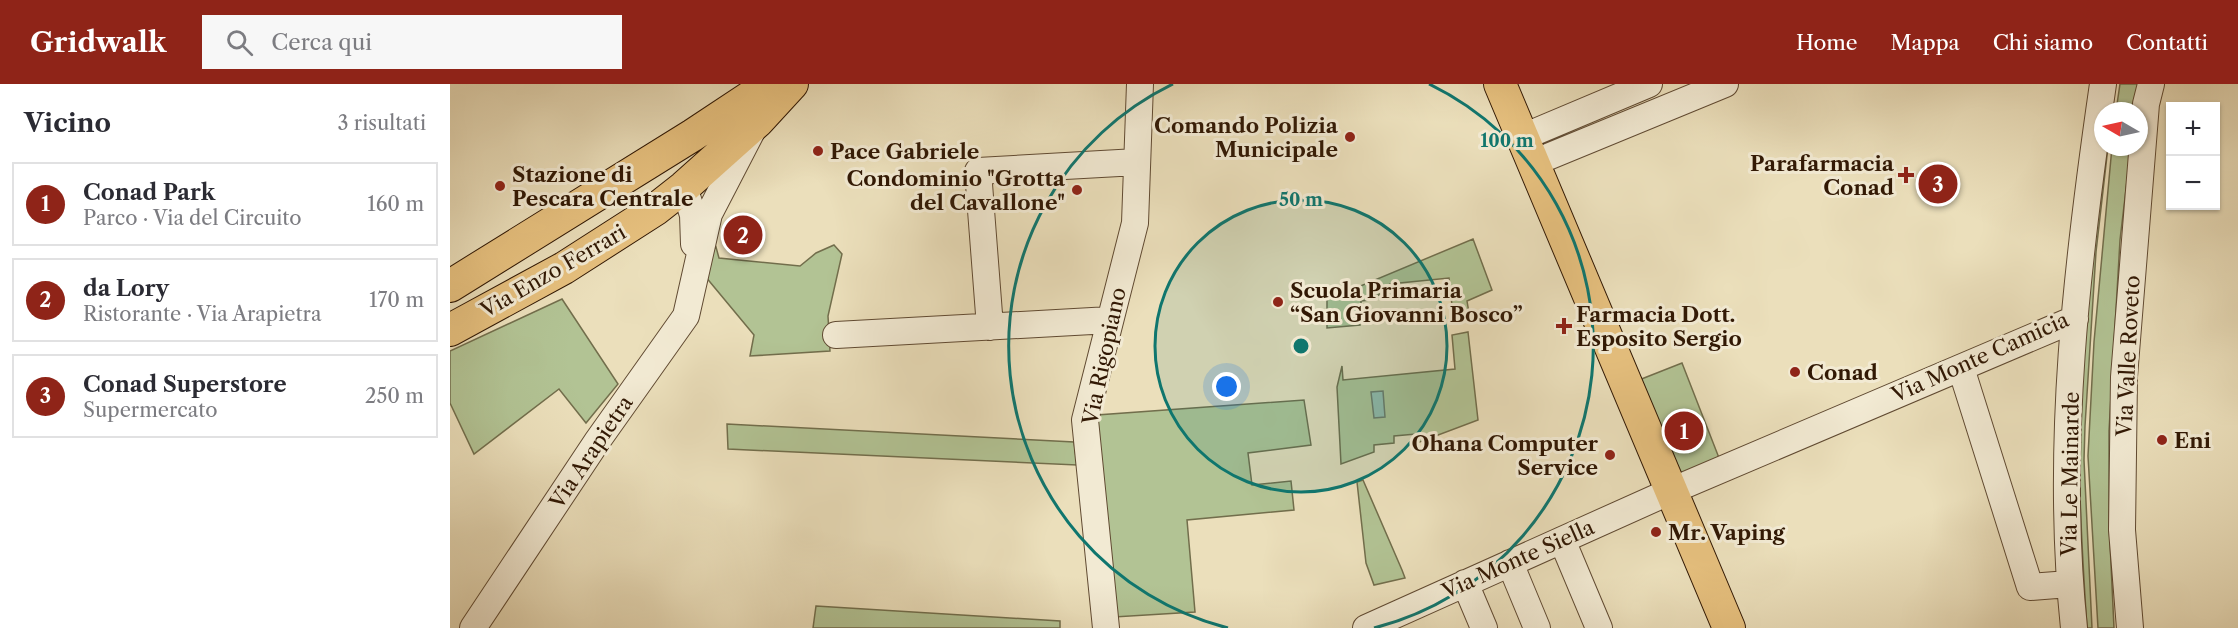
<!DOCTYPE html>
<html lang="it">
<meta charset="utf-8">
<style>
:root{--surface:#fff;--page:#f7f7f7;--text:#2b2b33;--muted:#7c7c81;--line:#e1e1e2;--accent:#8f2418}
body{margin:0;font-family:"Libre Caslon Text",serif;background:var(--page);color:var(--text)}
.controls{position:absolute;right:18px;top:18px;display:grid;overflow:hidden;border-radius:0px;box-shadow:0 2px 4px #0004}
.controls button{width:54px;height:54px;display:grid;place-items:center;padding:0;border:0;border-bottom:2px solid var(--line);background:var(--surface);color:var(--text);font:30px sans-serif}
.compass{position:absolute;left:1644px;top:18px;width:54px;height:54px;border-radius:50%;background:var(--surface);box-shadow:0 2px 4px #0004;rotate:279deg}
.you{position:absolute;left:777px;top:303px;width:21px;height:21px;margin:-15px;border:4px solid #fff;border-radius:50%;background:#1a73e8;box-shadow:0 0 0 9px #1a73e833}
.badge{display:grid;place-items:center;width:39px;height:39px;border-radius:50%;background:var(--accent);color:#fff;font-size:20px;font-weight:700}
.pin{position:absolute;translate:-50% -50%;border:3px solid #fff;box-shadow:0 2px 6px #0006}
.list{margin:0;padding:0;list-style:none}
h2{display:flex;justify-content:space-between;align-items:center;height:78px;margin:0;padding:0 24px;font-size:26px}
h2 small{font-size:20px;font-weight:400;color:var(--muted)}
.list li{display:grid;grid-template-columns:39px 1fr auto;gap:18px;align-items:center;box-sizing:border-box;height:84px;margin:0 12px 12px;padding:0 12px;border:2px solid var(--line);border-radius:0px}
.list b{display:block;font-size:22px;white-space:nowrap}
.list p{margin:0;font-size:20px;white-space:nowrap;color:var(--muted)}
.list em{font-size:20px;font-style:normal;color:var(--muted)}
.icon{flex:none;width:33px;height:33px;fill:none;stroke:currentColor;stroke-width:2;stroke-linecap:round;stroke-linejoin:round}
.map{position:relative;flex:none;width:1788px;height:544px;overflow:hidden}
header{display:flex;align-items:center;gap:36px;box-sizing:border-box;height:84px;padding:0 30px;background:var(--accent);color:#fff}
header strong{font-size:28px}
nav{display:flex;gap:33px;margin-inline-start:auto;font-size:21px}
.search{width:420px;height:54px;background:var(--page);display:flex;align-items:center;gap:15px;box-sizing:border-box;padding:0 21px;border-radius:0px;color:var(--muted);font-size:22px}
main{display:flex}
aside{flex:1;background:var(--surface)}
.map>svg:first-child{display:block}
</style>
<header>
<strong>Gridwalk</strong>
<div class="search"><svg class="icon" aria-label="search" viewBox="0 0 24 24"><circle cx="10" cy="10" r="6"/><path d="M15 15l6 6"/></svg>Cerca qui</div>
<nav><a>Home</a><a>Mappa</a><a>Chi siamo</a><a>Contatti</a></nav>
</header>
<main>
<aside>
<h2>Vicino<small>3 risultati</small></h2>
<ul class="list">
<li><span class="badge">1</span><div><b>Conad Park</b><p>Parco · Via del Circuito</p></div><em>160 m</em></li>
<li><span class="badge">2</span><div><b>da Lory</b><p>Ristorante · Via Arapietra</p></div><em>170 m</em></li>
<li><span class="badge">3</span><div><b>Conad Superstore</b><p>Supermercato</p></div><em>250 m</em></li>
</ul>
</aside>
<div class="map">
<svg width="1788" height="544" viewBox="0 0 1788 544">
<rect width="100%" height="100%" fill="#ebdfbb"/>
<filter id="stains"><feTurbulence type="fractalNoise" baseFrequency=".00333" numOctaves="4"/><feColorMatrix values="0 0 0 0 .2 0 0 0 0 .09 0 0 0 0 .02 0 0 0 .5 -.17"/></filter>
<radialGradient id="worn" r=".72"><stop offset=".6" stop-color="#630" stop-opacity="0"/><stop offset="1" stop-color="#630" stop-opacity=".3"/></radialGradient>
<!-- green -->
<path fill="#b2c394" stroke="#726e4c" stroke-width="1.5" d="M 1670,0 L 1690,0 L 1686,27 L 1666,27 Z
M 1653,63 L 1658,63 L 1646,168 L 1635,342 L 1634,376 L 1642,544 L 1637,544 C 1633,483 1629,423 1629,362 C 1629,262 1644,162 1653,63 Z
M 1662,63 L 1681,63 L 1670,156 L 1659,347 L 1659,437 L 1664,544 L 1648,544 L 1638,372 L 1644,258 Z
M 1023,155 L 1042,206 L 1017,217 L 1019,229 L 1003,231 L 999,194 L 940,200 L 940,205 L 929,206 L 929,211 L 920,212 L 920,216 L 911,217 L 911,226 L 908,227 L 910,241 L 877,244 L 877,216 Z
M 384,161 L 392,170 L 378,232 L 380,267 L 300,272 L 304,251 L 255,192 L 261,169 L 266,163 L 269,174 L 350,182 L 366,169 Z
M 112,215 L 168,300 L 136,339 L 109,305 L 24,370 L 0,319 L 0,267 Z
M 1018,248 L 1028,336 L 967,359 L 966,350 L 944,352 L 944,359 L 924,361 L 924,368 L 891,380 L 887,303 L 892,282 L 893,296 L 1005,285 L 1002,251 Z
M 1232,279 L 1271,379 L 1228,397 L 1189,296 Z
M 854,316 L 861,361 L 798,369 L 802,401 L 841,397 L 844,426 L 737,436 L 745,528 L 664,533 L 647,331 Z
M 277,340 L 624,358 L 627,381 L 278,365 Z
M 913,396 L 952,486 L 955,494 L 924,501 L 916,479 L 907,398 Z
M 366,522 L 610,537 L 610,544 L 363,544 Z"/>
<!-- water -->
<path fill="#98bdae" stroke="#6f7b6a" stroke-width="1.5" d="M 933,307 L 935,333 L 924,334 L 921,308 Z"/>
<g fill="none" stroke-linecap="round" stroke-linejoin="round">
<defs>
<path id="minor" d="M 1073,53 L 1199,0
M 1083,79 L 1275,0
M 234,103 L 243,131 L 244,160
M 540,243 L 528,87 L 687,78
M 386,251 L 660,236
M 1511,284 L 1580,503 L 1619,500
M 1112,456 L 1149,544
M 1060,479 L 1087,544
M 1015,499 L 1034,544
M 23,544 L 148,356 L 236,232 L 259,130 L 302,47
M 656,544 L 635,336 L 685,139 L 690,0
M 916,544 L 1221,407 L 1625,235
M 1624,544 C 1605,363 1627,179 1653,0
M 1680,544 L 1672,446 L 1674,293 L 1696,20 L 1701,0"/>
<path id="major" d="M 1050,0 L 1279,544
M 0,202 L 243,51 L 320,0
M 0,246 L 114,184 L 206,125 L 234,103 L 308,37 L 342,0"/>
</defs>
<!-- minor casing -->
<use href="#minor" stroke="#604a32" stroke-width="28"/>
<!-- major casing -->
<use href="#major" stroke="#311804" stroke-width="34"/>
<!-- minor -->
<use href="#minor" stroke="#f2ead3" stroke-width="26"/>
<!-- major -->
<use href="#major" stroke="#e6c07e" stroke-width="32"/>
</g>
<!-- distance rings -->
<circle cx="851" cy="262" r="146" fill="#0f766e" fill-opacity=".12"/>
<g fill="none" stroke="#0f766e" stroke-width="3">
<circle cx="851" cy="262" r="146"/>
<path d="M778 544A291 291 0 0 1 723 0M979 0A291 291 0 0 1 924 544"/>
</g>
<!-- markers -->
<g fill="#8f2418" stroke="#f2ead3" stroke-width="2">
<circle cx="900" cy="53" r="6"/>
<circle cx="368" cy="67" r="6"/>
<path d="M1453 82h6v6h6v6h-6v6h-6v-6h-6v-6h6z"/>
<circle cx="50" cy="102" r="6"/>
<circle cx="627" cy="106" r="6"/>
<circle cx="828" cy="218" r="6"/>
<path d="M1111 233h6v6h6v6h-6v6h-6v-6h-6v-6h6z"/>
<circle cx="1345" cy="288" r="6"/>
<circle cx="1712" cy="356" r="6"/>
<circle cx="1160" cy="371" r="6"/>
<circle cx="1206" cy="448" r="6"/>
</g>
<g text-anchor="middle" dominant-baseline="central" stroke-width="6" stroke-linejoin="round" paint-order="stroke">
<!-- poi labels -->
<g font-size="21" font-weight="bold" fill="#311804" stroke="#f2ead3" text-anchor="start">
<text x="888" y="41" text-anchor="end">Comando Polizia<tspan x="888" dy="24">Municipale</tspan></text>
<text x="380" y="67">Pace Gabriele</text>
<text x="1444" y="79" text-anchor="end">Parafarmacia<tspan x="1444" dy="24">Conad</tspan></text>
<text x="62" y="90">Stazione di<tspan x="62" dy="24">Pescara Centrale</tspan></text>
<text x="615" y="94" text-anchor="end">Condominio "Grotta<tspan x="615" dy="24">del Cavallone"</tspan></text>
<text x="840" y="206">Scuola Primaria<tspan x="840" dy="24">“San Giovanni Bosco”</tspan></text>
<text x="1126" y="230">Farmacia Dott.<tspan x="1126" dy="24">Esposito Sergio</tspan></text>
<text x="1357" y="288">Conad</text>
<text x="1724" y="356">Eni</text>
<text x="1148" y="359" text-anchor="end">Ohana Computer<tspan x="1148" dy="24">Service</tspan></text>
<text x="1218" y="448">Mr. Vaping</text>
</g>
<!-- street labels -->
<g font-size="21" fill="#311804" stroke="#f2ead3">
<text transform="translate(103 187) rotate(-30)">Via Enzo Ferrari</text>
<text transform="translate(654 272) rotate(-78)">Via Rigopiano</text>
<text transform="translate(1678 272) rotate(-87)">Via Valle Roveto</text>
<text transform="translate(1530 273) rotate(-24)">Via Monte Camicia</text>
<text transform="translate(141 368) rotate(-56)">Via Arapietra</text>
<text transform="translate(1620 390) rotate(-89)">Via Le Mainarde</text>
<text transform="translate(1068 475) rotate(-24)">Via Monte Siella</text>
</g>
</g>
<circle cx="851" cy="262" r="9" fill="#0f766e" stroke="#f2ead3" stroke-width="3"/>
<g font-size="18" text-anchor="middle" font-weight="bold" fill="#0f766e" stroke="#f2ead3" stroke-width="6" stroke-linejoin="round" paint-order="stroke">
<text x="1057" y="63">100 m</text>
<text x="851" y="122">50 m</text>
</g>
<rect width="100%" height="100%" filter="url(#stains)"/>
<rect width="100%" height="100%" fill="url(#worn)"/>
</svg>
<div class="controls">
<button>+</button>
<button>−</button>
</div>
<svg class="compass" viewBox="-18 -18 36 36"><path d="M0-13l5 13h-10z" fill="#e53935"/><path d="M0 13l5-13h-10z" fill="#7c7c81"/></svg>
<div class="you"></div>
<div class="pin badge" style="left:1234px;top:347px">1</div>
<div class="pin badge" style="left:293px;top:151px">2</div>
<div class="pin badge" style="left:1488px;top:100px">3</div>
</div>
</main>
